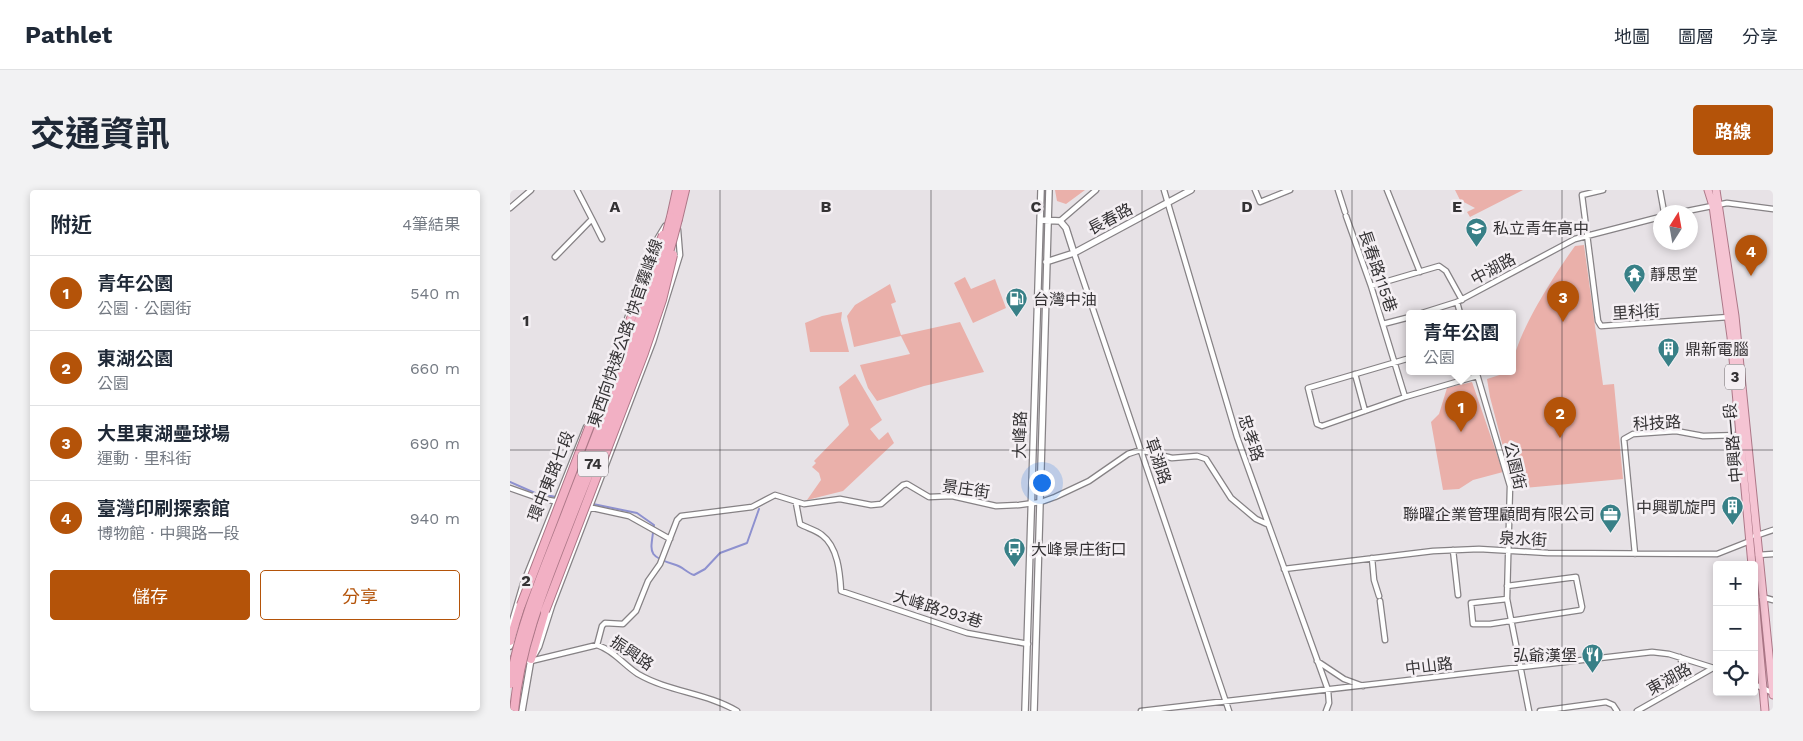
<!DOCTYPE html>
<html lang="zh-TW">
<meta charset="utf-8">
<style>
:root{--surface:#fff;--page:#f2f2f3;--text:#1f2937;--muted:#747a83;--line:#e0e1e3;--accent:#b45309}
body{margin:0;font-family:"Work Sans","Noto Sans TC",sans-serif;background:var(--page);color:var(--text)}
.controls{position:absolute;right:15px;bottom:15px;display:grid;overflow:hidden;border-radius:5px;box-shadow:0 2px 8px #0003}
.controls button{width:45px;height:45px;display:grid;place-items:center;padding:0;border:0;border-bottom:1px solid var(--line);background:var(--surface);color:var(--text);font:25px sans-serif}
.compass{position:absolute;left:1143px;top:15px;width:45px;height:45px;border-radius:50%;background:var(--surface);box-shadow:0 2px 8px #0003;rotate:11deg}
.you{position:absolute;left:531px;top:292px;width:18px;height:18px;margin:-12px;border:4px solid #fff;border-radius:50%;background:#1a73e8;box-shadow:0 0 0 8px #1a73e833}
.badge{display:grid;place-items:center;width:32px;height:32px;border-radius:50%;background:var(--accent);color:#fff;font-size:16px;font-weight:700}
.pin{position:absolute;translate:-50% -41px;filter:drop-shadow(0 1px 2px #0008)}
.pin::after{content:'';position:absolute;top:26px;width:18px;height:15px;background:inherit;clip-path:polygon(0 0,100% 0,50% 100%)}
.popup{position:absolute;left:896px;top:120px;width:110px;height:65px;box-sizing:border-box;display:grid;place-content:center;border-radius:5px;background:var(--surface);filter:drop-shadow(0 1px 4px #0005);font-size:16px;white-space:nowrap;color:var(--muted)}
.popup b{font-size:19px;color:var(--text)}
.popup::after{content:'';position:absolute;left:50%;top:100%;margin-left:-10px;border:10px solid transparent;border-top-color:var(--surface)}
.list{margin:0;padding:0;list-style:none}
h2{display:flex;justify-content:space-between;align-items:center;height:65px;margin:0;padding:0 20px;font-size:21px}
h2 small{font-size:16px;font-weight:400;color:var(--muted)}
.list li{display:grid;grid-template-columns:32px 1fr auto;gap:15px;align-items:center;box-sizing:border-box;height:75px;padding:0 20px;border-top:1px solid var(--line)}
.list b{display:block;font-size:19px;white-space:nowrap}
.list p{margin:0;font-size:16px;white-space:nowrap;color:var(--muted)}
.list em{font-size:16px;font-style:normal;color:var(--muted)}
.actions{display:flex;gap:10px;padding:15px 20px}
.actions a{flex:1;padding:11px 0;border:1px solid var(--accent);border-radius:5px;text-align:center;font-size:18px;color:var(--accent)}
.actions .main{background:var(--accent);color:#fff}
.icon{flex:none;width:28px;height:28px;fill:none;stroke:currentColor;stroke-width:2;stroke-linecap:round;stroke-linejoin:round}
.map{position:relative;flex:none;width:1263px;height:521px;overflow:hidden;border-radius:5px}
header{display:flex;align-items:center;gap:30px;box-sizing:border-box;height:70px;padding:0 25px;background:var(--surface);border-bottom:1px solid var(--line)}
header strong{font-size:24px}
nav{display:flex;gap:28px;margin-inline-start:auto;font-size:18px}
.intro{display:flex;align-items:center;justify-content:space-between;box-sizing:border-box;height:120px;padding:0 30px}
h1{margin:0;font-size:35px}
.button{padding:12px 22px;border-radius:5px;background:var(--accent);color:#fff;font-size:18px;font-weight:700}
main{display:flex;gap:30px;padding:0 30px}
aside{flex:1;background:var(--surface);border-radius:5px;box-shadow:0 2px 8px #0003}
.map>svg:first-child{display:block}
</style>
<header>
<strong>Pathlet</strong>
<nav><a>地圖</a><a>圖層</a><a>分享</a></nav>
</header>
<div class="intro"><h1>交通資訊</h1><a class="button">路線</a></div>
<main>
<aside>
<h2>附近<small>4筆結果</small></h2>
<ul class="list">
<li><span class="badge">1</span><div><b>青年公園</b><p>公園 · 公園街</p></div><em>540 m</em></li>
<li><span class="badge">2</span><div><b>東湖公園</b><p>公園</p></div><em>660 m</em></li>
<li><span class="badge">3</span><div><b>大里東湖壘球場</b><p>運動 · 里科街</p></div><em>690 m</em></li>
<li><span class="badge">4</span><div><b>臺灣印刷探索館</b><p>博物館 · 中興路一段</p></div><em>940 m</em></li>
</ul>
<div class="actions"><a class="main">儲存</a><a>分享</a></div>
</aside>
<div class="map">
<svg width="1263" height="521" viewBox="0 0 1263 521">
<rect width="100%" height="100%" fill="#e7e2e6"/>
<!-- green -->
<path fill="#eab0aa" d="M 545,0 L 575,0 L 556,14 L 547,11 Z
M 945,0 L 1013,0 L 960,27 L 957,22 L 965,18 L 950,10 Z
M 1074,55 L 1093,195 L 1104,194 L 1113,289 L 1004,299 L 980,207 L 977,189 L 1002,181 C 1002,150 1046,82 1065,56 Z
M 455,87 L 461,99 L 485,89 L 496,118 L 463,133 L 444,93 Z
M 380,94 L 386,112 L 381,114 L 391,145 L 450,132 L 474,182 L 414,196 L 367,211 L 358,198 L 350,175 L 400,164 L 391,146 L 344,157 L 337,126 L 345,115 Z
M 332,122 L 331,130 L 339,162 L 300,162 L 295,133 L 312,126 Z
M 345,184 L 372,230 L 360,239 L 369,250 L 378,242 L 384,253 L 333,301 L 297,310 L 311,290 L 309,283 L 302,277 L 306,273 L 304,271 L 339,235 L 329,197 Z
M 962,192 L 993,282 L 963,290 L 949,299 L 933,300 L 921,232 L 929,224 L 937,198 Z"/>
<g fill="none" stroke-linecap="round" stroke-linejoin="round">
<!-- stream -->
<path stroke="#8e91cf" stroke-width="2" d="M 0,292 L 25,303 L 46,307
M 83,314 L 127,323 L 144,335 C 141,362 135,366 166,375 C 173,377 177,383 184,385 L 195,379 L 210,363 L 237,353 L 249,319"/>
<defs>
<path id="minor" d="M 654,0 L 727,247 L 818,500 L 819,513 L 816,521
M 745,0 L 750,12 L 780,0
M 828,0 L 835,22
M 877,0 L 910,82
M 1093,0 L 1072,5 L 1088,131 L 1091,136 L 1219,127
M 1150,0 L 1154,22
M 0,18 L 21,0
M 1172,22 L 1217,13 L 1263,19
M 836,26 L 861,96 L 895,207
M 82,29 L 92,49
M 550,31 L 586,0
M 564,63 L 719,521
M 45,67 L 82,29 L 67,0
M 861,96 L 929,76 L 936,81 L 952,110
M 947,112 L 950,123
M 912,123 L 947,112 L 1065,49 L 1150,27
M 117,129 L 140,61 L 155,36
M 873,134 L 900,127
M 900,168 L 798,198 L 807,234 L 812,236 L 895,207 L 967,186
M 966,181 L 1000,296 L 997,409 L 1019,521
M 845,184 L 855,221
M 0,298 L 28,308 L 60,314
M 286,313 L 290,334 C 297,338 306,340 312,345 C 328,357 330,383 331,401 L 457,443 L 518,454
M 78,317 L 119,326 L 160,349
M 1245,346 L 1263,340
M 943,360 L 948,405
M 1125,364 L 1114,249 L 1123,244 L 1166,241 L 1193,246 L 1230,245
M 1248,365 L 1263,364
M 862,368 L 864,390 L 869,406
M 774,379 L 923,361 L 969,359 L 1038,363 L 1207,364 L 1240,351
M 997,396 L 1066,387 L 1072,417 L 1071,420 L 980,434 L 963,434 L 961,413 L 997,409
M 1252,407 L 1263,410
M 870,411 L 875,450
M 0,438 L 13,394 L 76,237
M 87,455 L 92,436 L 95,433 L 113,434 L 126,421 L 138,391 L 150,374 L 167,330 L 171,326 L 242,317 L 265,305 L 294,314 L 330,309 L 361,315 L 371,314 L 393,295 L 397,294 L 419,307 L 442,306 L 486,316 L 509,315 L 531,312 L 545,307 L 579,291 L 618,264 L 630,260 L 662,268 L 687,266 L 696,269 L 721,308 L 746,329 L 757,334
M 25,464 L 29,457 L 42,416 L 143,152 L 170,65 L 168,40
M 1170,467 L 1174,481 L 1171,495
M 0,469 L 21,471 L 87,455 C 103,460 114,475 128,484 C 159,502 197,503 227,521
M 807,471 L 834,489 L 853,496
M 1244,494 L 1263,503
M 631,521 L 1142,462 L 1159,464 L 1207,479
M 1030,521 L 1096,512 L 1103,515 L 1107,521
M 1127,521 L 1203,478"/>
<path id="tertiary" d="M 530,30 L 550,31 L 556,38 L 564,63
M 536,72 L 564,63 L 681,0
M 0,456 L 10,438
M 12,521 L 21,469 L 18,462 L 20,455
M 515,521 L 531,0
M 524,521 L 539,0"/>
<path id="primary" d="M 1198,0 L 1203,16 L 1221,147 L 1242,375
M 1206,0 L 1225,126 L 1263,505
M 1244,398 L 1255,521"/>
<path id="trunk" d="M 161,27 L 167,0
M 168,29 L 175,0
M 0,451 L 11,415
M 21,469 L 35,421"/>
</defs>
<!-- minor casing -->
<use href="#minor" stroke="#868285" stroke-width="7"/>
<!-- tertiary casing -->
<use href="#tertiary" stroke="#868285" stroke-width="8"/>
<!-- primary casing -->
<use href="#primary" stroke="#ad7888" stroke-width="9"/>
<!-- trunk casing -->
<use href="#trunk" stroke="#ad7888" stroke-width="10"/>
<!-- minor -->
<use href="#minor" stroke="#fff" stroke-width="4.5"/>
<!-- tertiary -->
<use href="#tertiary" stroke="#fff" stroke-width="5.5"/>
<!-- primary -->
<use href="#primary" stroke="#f5c4d3" stroke-width="7"/>
<!-- trunk -->
<use href="#trunk" stroke="#f2b0c4" stroke-width="8"/>
<defs>
<path id="trunk-bridge" d="M 11,415 L 153,45
M 35,421 L 134,163 L 152,110 L 163,65
M 0,494 C 9,436 33,382 54,328 C 92,228 134,130 161,27
M 4,521 C 10,454 37,391 61,329 C 100,230 142,132 168,29"/>
</defs>
<!-- trunk-bridge casing -->
<use href="#trunk-bridge" stroke="#ad7888" stroke-width="10" stroke-linecap="butt"/>
<!-- trunk-bridge -->
<use href="#trunk-bridge" stroke="#f2b0c4" stroke-width="8"/>
</g>
<!-- grid -->
<path fill="none" stroke="#343234" stroke-width="1" stroke-opacity="0.55" d="M 210,0 L 210,521M 421,0 L 421,521M 632,0 L 632,521M 842,0 L 842,521M 1052,0 L 1052,521M 0,260 L 1263,260"/>
<!-- icons -->
<defs>
<symbol id="school-pin" viewBox="-11 -11 22 30"><path d="M0 17L-7.5 6A9.5 9.5 0 1 1 7.5 6Z" fill="#388087" stroke="#f4eff3"/><path d="M0-5L7-2L0 1L-7-2ZM-4 1L0 2.5L4 1V4Q0 6-4 4Z" fill="#fff"/></symbol>
<symbol id="temple-pin" viewBox="-11 -11 22 30"><path d="M0 17L-7.5 6A9.5 9.5 0 1 1 7.5 6Z" fill="#388087" stroke="#f4eff3"/><path d="M0-6L5-2H3V0L6.5 2.5H4V6H1.5V3h-3V6H-4V2.5H-6.5L-3 0V-2H-5Z" fill="#fff"/></symbol>
<symbol id="fuel-pin" viewBox="-11 -11 22 30"><path d="M0 17L-7.5 6A9.5 9.5 0 1 1 7.5 6Z" fill="#388087" stroke="#f4eff3"/><path d="M-5.5-6h7V0h2V4h1.3V-2.5L3-4.5l.8-.8L6-3V5H2.5V1h-1V6h-7ZM-4.2-4.7v3.2H.2V-4.7Z" fill="#fff"/></symbol>
<symbol id="building-pin" viewBox="-11 -11 22 30"><path d="M0 17L-7.5 6A9.5 9.5 0 1 1 7.5 6Z" fill="#388087" stroke="#f4eff3"/><path d="M-4-6H4V6H1V3H-1V6H-4ZM-2.5-4.3h1.7v1.8h-1.7ZM.8-4.3h1.7v1.8H.8ZM-2.5-1h1.7V.8h-1.7ZM.8-1h1.7V.8H.8Z" fill="#fff"/></symbol>
<symbol id="office-pin" viewBox="-11 -11 22 30"><path d="M0 17L-7.5 6A9.5 9.5 0 1 1 7.5 6Z" fill="#388087" stroke="#f4eff3"/><path d="M-6-3h4V-5.5h4V-3h4V5H-6ZM-1-4.5V-3h2v-1.5ZM-6 0V1H6V0Z" fill="#fff"/></symbol>
<symbol id="bus-pin" viewBox="-11 -11 22 30"><path d="M0 17L-7.5 6A9.5 9.5 0 1 1 7.5 6Z" fill="#388087" stroke="#f4eff3"/><path d="M-5-6H5V4H4V6H2V4H-2V6H-4V4H-5ZM-3.5-4V0h7V-4ZM-3.5 1.2v1.5H-2V1.2ZM2 1.2v1.5H3.5V1.2Z" fill="#fff"/></symbol>
<symbol id="restaurant-pin" viewBox="-11 -11 22 30"><path d="M0 17L-7.5 6A9.5 9.5 0 1 1 7.5 6Z" fill="#388087" stroke="#f4eff3"/><path d="M-5-6h1v4h1v-4h1v4h1v-4h1v5L-1.5 .5V6h-2V.5L-5-1ZM5-6V6H3V1.5H1.5Q1.5-4 5-6Z" fill="#fff"/></symbol>
</defs>
<g fill-rule="evenodd">
<use href="#school-pin" x="954" y="26" width="25" height="34"/>
<use href="#temple-pin" x="1112" y="72" width="25" height="34"/>
<use href="#fuel-pin" x="494" y="96" width="25" height="34"/>
<use href="#building-pin" x="1146" y="146" width="25" height="34"/>
<use href="#building-pin" x="1210" y="304" width="25" height="34"/>
<use href="#office-pin" x="1088" y="312" width="25" height="34"/>
<use href="#bus-pin" x="492" y="346" width="25" height="34"/>
<use href="#restaurant-pin" x="1070" y="452" width="25" height="34"/>
</g>
<g text-anchor="middle" dominant-baseline="central" stroke-width="5" stroke-linejoin="round" paint-order="stroke">
<!-- shield labels -->
<g fill="#f4eff3" stroke="#6e6b6d" stroke-width="1">
<rect x="1215" y="174.5" width="20" height="25" rx="4"/>
<rect x="68" y="261.5" width="30" height="25" rx="4"/>
</g>
<g font-size="15" font-weight="bold" fill="#343234">
<text x="1225" y="187">3</text>
<text x="83" y="274">74</text>
</g>
<!-- street labels -->
<g font-size="16" fill="#343234" stroke="#f4eff3">
<text transform="translate(600 29) rotate(-28)">長春路</text>
<text transform="translate(983 79) rotate(-28)">中湖路</text>
<text transform="translate(868 81) rotate(71)">長春路115巷</text>
<text transform="translate(1126 122) rotate(-4)">里科街</text>
<text transform="translate(115 143) rotate(-71)">東西向快速公路 快官霧峰線</text>
<text transform="translate(1147 233) rotate(-3)">科技路</text>
<text transform="translate(510 245) rotate(-89)">大峰路</text>
<text transform="translate(741 248) rotate(72)">忠孝路</text>
<text transform="translate(1223 253) rotate(-95)">中興路一段</text>
<text transform="translate(648 271) rotate(71)">草湖路</text>
<text transform="translate(1005 276) rotate(77)">公園街</text>
<text transform="translate(41 286) rotate(-68)">環中東路七段</text>
<text transform="translate(456 299) rotate(8)">景庄街</text>
<text transform="translate(1013 349) rotate(3)">泉水街</text>
<text transform="translate(428 419) rotate(17)">大峰路293巷</text>
<text transform="translate(122 463) rotate(34)">振興路</text>
<text transform="translate(919 476) rotate(-7)">中山路</text>
<text transform="translate(1159 489) rotate(-29)">東湖路</text>
</g>
<!-- poi labels -->
<g font-size="16" fill="#343234" stroke="#f4eff3" text-anchor="start">
<text x="983" y="38">私立青年高中</text>
<text x="1140" y="84">靜思堂</text>
<text x="523" y="109">台灣中油</text>
<text x="1175" y="159">鼎新電腦</text>
<text x="1206" y="317" text-anchor="end">中興凱旋門</text>
<text x="1085" y="324" text-anchor="end">聯曜企業管理顧問有限公司</text>
<text x="521" y="359">大峰景庄街口</text>
<text x="1067" y="465" text-anchor="end">弘爺漢堡</text>
</g>
</g>
<g font-size="16" text-anchor="middle" font-weight="bold" fill="#343234" stroke="#f4eff3" stroke-width="5" stroke-linejoin="round" paint-order="stroke">
<text x="105" y="22">A</text>
<text x="316" y="22">B</text>
<text x="526" y="22">C</text>
<text x="737" y="22">D</text>
<text x="947" y="22">E</text>
<text x="16" y="136">1</text>
<text x="16" y="396">2</text>
</g>
</svg>
<div class="controls">
<button>+</button>
<button>−</button>
<button><svg class="icon" aria-label="locate" viewBox="0 0 24 24"><circle cx="12" cy="12" r="6"/><path d="M12 2v4M12 18v4M2 12h4M18 12h4"/></svg></button>
</div>
<svg class="compass" viewBox="-18 -18 36 36"><path d="M0-13l5 13h-10z" fill="#e53935"/><path d="M0 13l5-13h-10z" fill="#747a83"/></svg>
<div class="you"></div>
<div class="pin badge" style="left:951px;top:242px">1</div>
<div class="popup"><b>青年公園</b>公園</div>
<div class="pin badge" style="left:1050px;top:248px">2</div>
<div class="pin badge" style="left:1053px;top:132px">3</div>
<div class="pin badge" style="left:1241px;top:86px">4</div>
</div>
</main>
